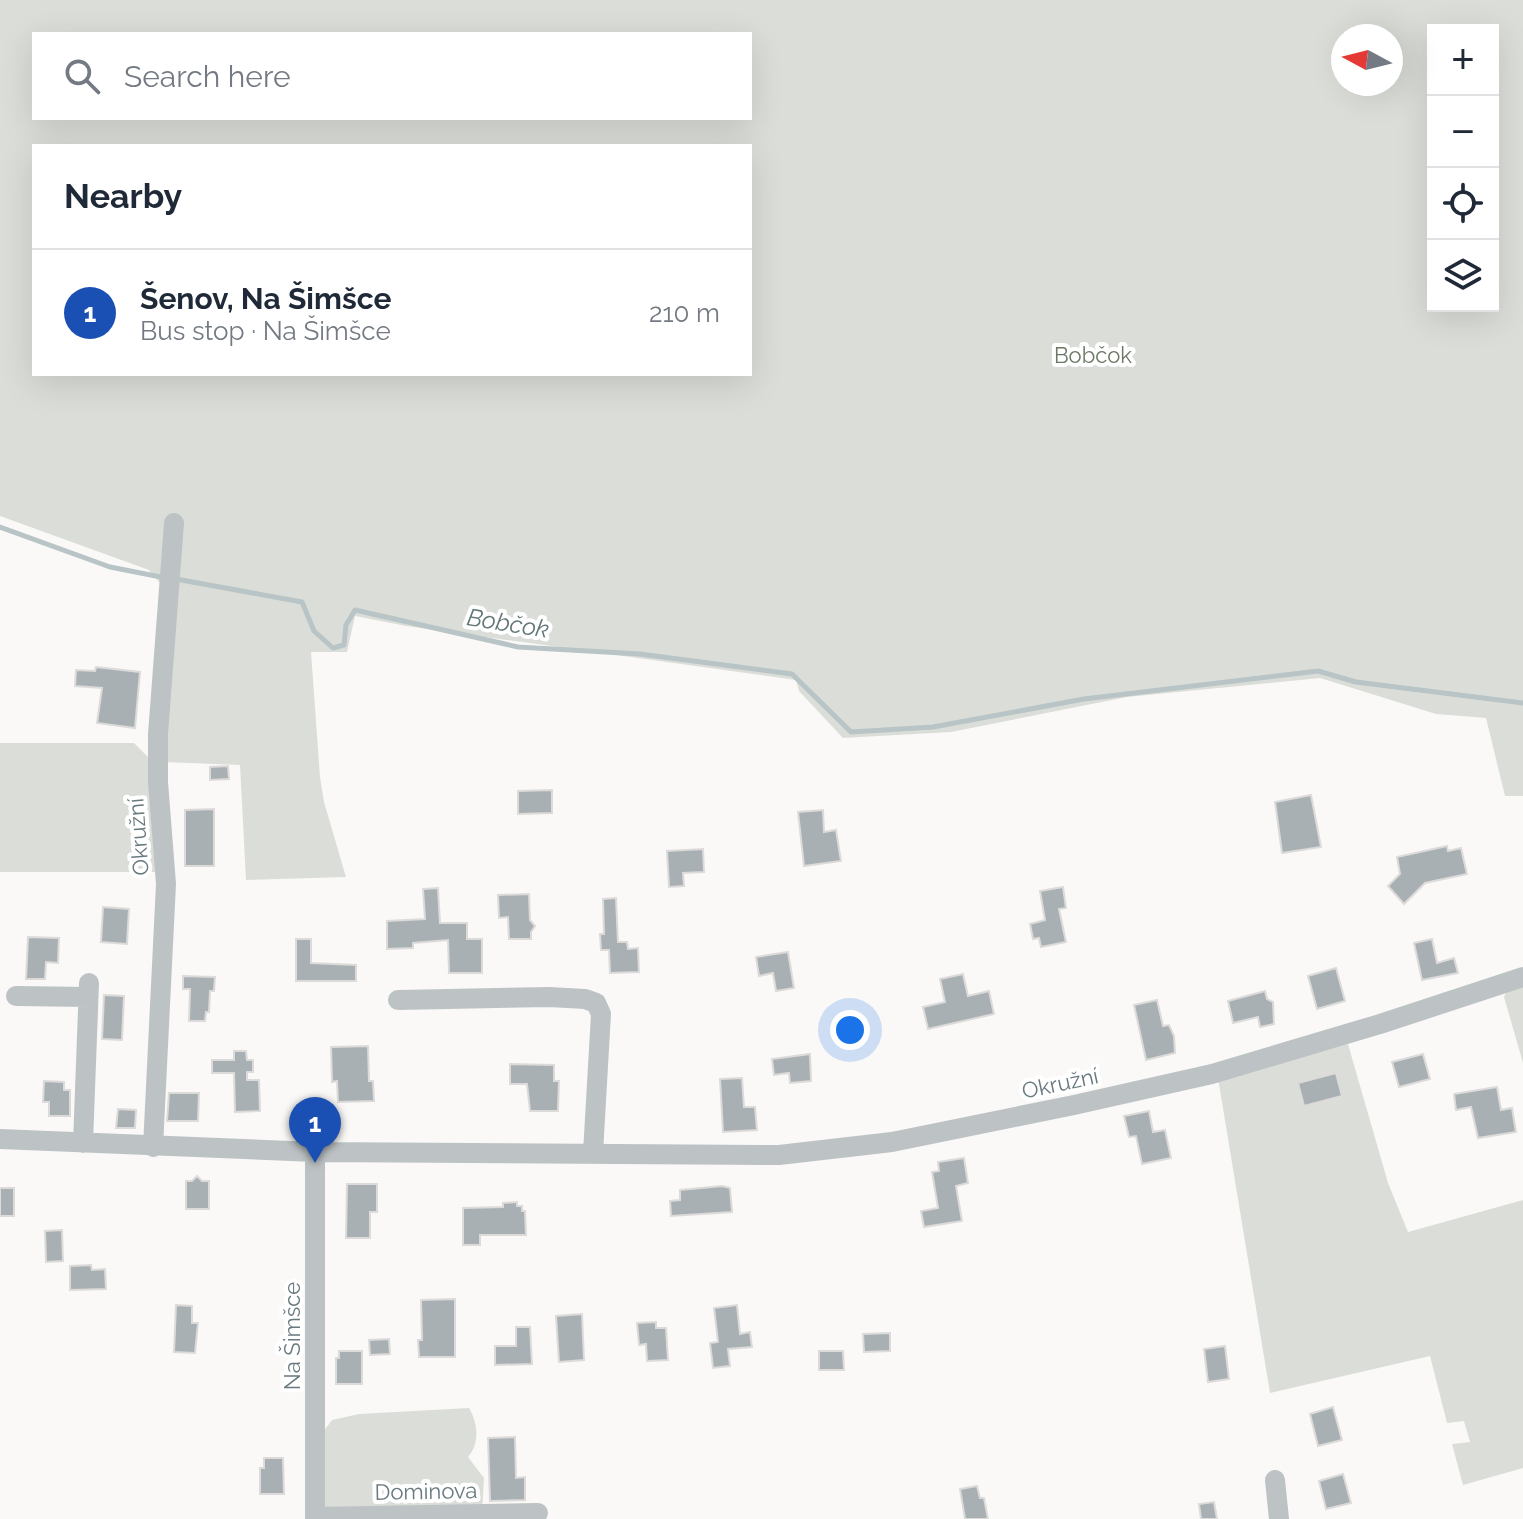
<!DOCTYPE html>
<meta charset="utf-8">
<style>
:root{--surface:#fff;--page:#f2f2f3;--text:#1f2937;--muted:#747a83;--line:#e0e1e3;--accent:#1a73e8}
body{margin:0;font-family:Raleway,sans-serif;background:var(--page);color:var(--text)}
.controls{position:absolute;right:24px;top:24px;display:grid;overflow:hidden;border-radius:0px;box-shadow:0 8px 32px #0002}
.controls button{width:72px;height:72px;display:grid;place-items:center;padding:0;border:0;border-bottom:2px solid var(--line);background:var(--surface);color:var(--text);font:40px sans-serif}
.compass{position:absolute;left:1331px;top:24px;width:72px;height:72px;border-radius:50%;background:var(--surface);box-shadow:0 8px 32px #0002;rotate:277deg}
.you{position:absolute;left:850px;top:1030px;width:28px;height:28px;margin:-20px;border:6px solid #fff;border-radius:50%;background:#1a73e8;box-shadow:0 0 0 12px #1a73e833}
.badge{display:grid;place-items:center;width:52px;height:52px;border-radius:50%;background:var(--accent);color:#fff;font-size:26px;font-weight:700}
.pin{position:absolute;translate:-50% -66px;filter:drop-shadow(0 2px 4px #0008)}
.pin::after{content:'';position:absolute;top:42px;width:28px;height:24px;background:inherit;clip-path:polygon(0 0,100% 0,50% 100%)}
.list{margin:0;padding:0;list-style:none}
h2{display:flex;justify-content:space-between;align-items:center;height:104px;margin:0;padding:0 32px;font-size:34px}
h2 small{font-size:26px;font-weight:400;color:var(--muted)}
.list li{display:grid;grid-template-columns:52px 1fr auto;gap:24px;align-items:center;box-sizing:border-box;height:128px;padding:0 32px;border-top:2px solid var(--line)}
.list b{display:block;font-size:30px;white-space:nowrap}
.list p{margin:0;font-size:26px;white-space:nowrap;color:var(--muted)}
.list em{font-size:26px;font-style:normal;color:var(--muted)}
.icon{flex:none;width:44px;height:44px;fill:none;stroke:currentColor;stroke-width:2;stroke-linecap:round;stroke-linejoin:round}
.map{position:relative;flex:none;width:1523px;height:1519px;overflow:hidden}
.search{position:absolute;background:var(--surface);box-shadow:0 8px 32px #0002;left:32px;top:32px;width:720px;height:88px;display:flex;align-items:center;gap:20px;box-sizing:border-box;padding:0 28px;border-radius:0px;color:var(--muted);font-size:30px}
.panel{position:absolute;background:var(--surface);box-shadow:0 8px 32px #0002;left:32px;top:144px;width:720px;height:232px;border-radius:0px}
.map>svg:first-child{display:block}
</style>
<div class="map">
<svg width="1523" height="1519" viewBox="0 0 1523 1519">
<rect width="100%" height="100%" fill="#faf9f8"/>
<!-- green -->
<path fill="#dbded8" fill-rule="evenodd" d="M 0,0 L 1523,0 L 1523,796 L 1505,796 L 1486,718 L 1436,714 L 1320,678 L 1127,697 L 951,732 L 843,738 L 799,691 L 796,680 L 406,626 L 355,616 L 347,652 L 311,652 L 320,777 L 324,802 L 346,877 L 246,880 L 240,765 L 164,762 L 176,603 L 149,570 L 0,516 ZM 1433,30 L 1493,30 L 1493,306 L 1433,306 ZM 34,34 L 750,34 L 750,118 L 34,118 ZM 1343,36 L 1391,36 L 1391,84 L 1343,84 ZM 34,146 L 750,146 L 750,374 L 34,374 Z
M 0,743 L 134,743 L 148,757 L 154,775 L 158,872 L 0,872 Z
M 1523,986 L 1523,1063 L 1504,997 L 1506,992 Z
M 1348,1044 L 1388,1183 L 1408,1232 L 1523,1200 L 1523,1468 L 1463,1485 L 1452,1444 L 1470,1442 L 1464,1421 L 1447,1423 L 1430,1356 L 1270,1393 L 1218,1078 Z
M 469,1408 C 478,1423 480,1444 468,1457 L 484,1478 L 482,1513 L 324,1512 L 323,1432 L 332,1420 L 359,1414 Z"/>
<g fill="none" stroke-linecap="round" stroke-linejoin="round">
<!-- stream -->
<path stroke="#b8c4c6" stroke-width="5" d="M 0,527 L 110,567 L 166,578
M 176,579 L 302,602 L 314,631 L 333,648 L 344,645 L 346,625 L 355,610 L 518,647 L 640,654 L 792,674 L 851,732 L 933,727 L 1084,699 L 1318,671 L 1356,682 L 1523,703"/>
</g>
<!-- building -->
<path fill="#a8b0b4" stroke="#dcdbda" stroke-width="2" d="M 96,667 L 140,672 L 135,728 L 97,723 L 102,688 L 75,686 L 76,670 L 95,671 Z
M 228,766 L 229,779 L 210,780 L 210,767 Z
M 552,790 L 552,813 L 518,814 L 518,791 Z
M 1311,795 L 1321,847 L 1282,853 L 1275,802 Z
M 214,809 L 214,866 L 185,866 L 185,810 Z
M 823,810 L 824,832 L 836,830 L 841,861 L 804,866 L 798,812 Z
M 1447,846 L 1448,851 L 1461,848 L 1467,874 L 1425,883 L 1404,904 L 1388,886 L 1400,874 L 1397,857 Z
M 703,849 L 704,872 L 683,873 L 684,886 L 669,887 L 667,851 Z
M 1063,887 L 1066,908 L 1059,909 L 1066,942 L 1041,947 L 1039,938 L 1033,939 L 1030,924 L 1045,920 L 1040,891 Z
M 438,888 L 440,923 L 467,923 L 467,939 L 482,939 L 482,973 L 449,973 L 448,940 L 413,943 L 413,948 L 387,949 L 387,921 L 425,919 L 423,889 Z
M 529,894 L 530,920 L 535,926 L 531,932 L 531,939 L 509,939 L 508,917 L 499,918 L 498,895 Z
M 616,898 L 618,942 L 627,942 L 628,949 L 638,948 L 639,972 L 610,973 L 609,950 L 601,950 L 600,934 L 604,934 L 603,899 Z
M 103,907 L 129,909 L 127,944 L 101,942 Z
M 28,937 L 59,938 L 58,963 L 46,962 L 45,979 L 26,979 Z
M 296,939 L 311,939 L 311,963 L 356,965 L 356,981 L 296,981 Z
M 1432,939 L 1437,963 L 1454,958 L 1458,973 L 1422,980 L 1414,943 Z
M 788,952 L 794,988 L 776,991 L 773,973 L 759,976 L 756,957 Z
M 1336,968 L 1345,1001 L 1317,1009 L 1308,976 Z
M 963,974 L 968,996 L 989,991 L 994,1014 L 928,1029 L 923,1007 L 945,1002 L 940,979 Z
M 183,976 L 215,977 L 214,991 L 210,991 L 209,1012 L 206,1012 L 205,1021 L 189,1021 L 190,989 L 183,989 Z
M 1265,991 L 1267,999 L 1273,1002 L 1274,1024 L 1260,1027 L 1258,1017 L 1233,1023 L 1228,1001 Z
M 104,995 L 124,996 L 122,1040 L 102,1039 Z
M 1157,1000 L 1163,1026 L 1169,1025 L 1174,1036 L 1175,1053 L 1146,1060 L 1134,1005 Z
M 368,1046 L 369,1081 L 373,1081 L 374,1101 L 338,1102 L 337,1081 L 332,1082 L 331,1047 Z
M 234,1051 L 246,1051 L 247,1060 L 253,1060 L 253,1072 L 247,1072 L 247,1080 L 259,1080 L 260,1111 L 235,1112 L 234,1073 L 212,1073 L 212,1060 L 234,1060 Z
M 810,1054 L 811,1081 L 790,1083 L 789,1073 L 774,1075 L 772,1059 Z
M 1423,1054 L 1430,1079 L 1399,1087 L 1392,1062 Z
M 510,1064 L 554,1065 L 554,1081 L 559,1081 L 558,1111 L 530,1111 L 527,1084 L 510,1084 Z
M 1336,1073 L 1342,1096 L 1304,1106 L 1298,1083 Z
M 742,1078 L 744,1107 L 755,1107 L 757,1130 L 723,1132 L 720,1079 Z
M 44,1081 L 64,1082 L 64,1090 L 70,1090 L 70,1116 L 49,1116 L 49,1102 L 43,1102 Z
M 1497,1087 L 1501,1110 L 1512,1108 L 1516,1132 L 1478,1138 L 1471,1107 L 1456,1110 L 1454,1094 Z
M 169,1093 L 199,1093 L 198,1121 L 167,1121 Z
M 118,1109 L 136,1110 L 135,1128 L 116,1128 Z
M 1149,1111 L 1153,1132 L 1165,1130 L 1171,1158 L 1142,1164 L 1136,1136 L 1129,1137 L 1124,1116 Z
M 964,1158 L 968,1183 L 956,1186 L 962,1221 L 924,1227 L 921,1211 L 938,1208 L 932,1172 L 939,1171 L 938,1162 Z
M 197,1176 L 202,1181 L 209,1181 L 209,1209 L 186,1209 L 186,1181 L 192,1181 Z
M 347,1184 L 377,1184 L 377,1212 L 370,1212 L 370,1238 L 346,1238 Z
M 722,1186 L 730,1188 L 732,1212 L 671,1216 L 670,1201 L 680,1200 L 680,1190 Z
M 0,1188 L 14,1188 L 14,1216 L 0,1216 Z
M 517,1202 L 517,1206 L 522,1206 L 522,1211 L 525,1211 L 526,1235 L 480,1235 L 480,1245 L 463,1245 L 463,1208 L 503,1207 L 503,1203 Z
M 62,1230 L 63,1261 L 46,1262 L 45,1231 Z
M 91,1265 L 92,1270 L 105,1269 L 106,1289 L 70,1290 L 70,1266 Z
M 455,1299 L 455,1357 L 419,1357 L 418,1340 L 422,1340 L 421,1300 Z
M 176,1305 L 192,1306 L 192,1323 L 198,1323 L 195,1353 L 174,1352 Z
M 737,1305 L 740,1334 L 750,1332 L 752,1347 L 728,1349 L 730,1366 L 713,1368 L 710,1343 L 718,1342 L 714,1308 Z
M 582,1314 L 584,1360 L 559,1362 L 556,1316 Z
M 656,1322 L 656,1328 L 666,1328 L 668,1360 L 647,1361 L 646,1344 L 639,1345 L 637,1323 Z
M 516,1327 L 530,1327 L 532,1364 L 495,1365 L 495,1346 L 516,1346 Z
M 890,1333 L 890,1351 L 864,1352 L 863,1334 Z
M 389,1339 L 390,1354 L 370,1355 L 369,1340 Z
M 1225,1346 L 1229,1379 L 1208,1382 L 1204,1349 Z
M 339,1351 L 362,1351 L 362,1384 L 336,1384 L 336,1358 L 339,1358 Z
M 819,1351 L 843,1351 L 844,1370 L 819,1370 Z
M 1333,1407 L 1342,1440 L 1318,1446 L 1310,1414 Z
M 515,1437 L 516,1478 L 525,1477 L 525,1500 L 490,1501 L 488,1438 Z
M 264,1458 L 283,1458 L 284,1494 L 260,1494 L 260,1468 L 264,1468 Z
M 1343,1474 L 1351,1503 L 1326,1509 L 1319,1481 Z
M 977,1486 L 980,1498 L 984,1498 L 988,1519 L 965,1519 L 960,1489 Z
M 1214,1502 L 1217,1519 L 1201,1519 L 1199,1504 Z"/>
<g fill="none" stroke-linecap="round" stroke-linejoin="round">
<!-- minor -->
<path stroke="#bdc3c5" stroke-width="20" d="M 16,996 L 88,997
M 398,1000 L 549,997 L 585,999 L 596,1003 L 601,1014 L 593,1153
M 0,1139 L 315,1152 L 779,1155 L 892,1142 L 1074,1105 L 1212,1074 L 1380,1024 L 1523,977
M 83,1143 L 89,983
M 153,1147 L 166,884 L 158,782 L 158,734 L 174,523
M 1275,1480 L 1279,1519
M 315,1517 L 538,1513
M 315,1519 L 315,1152"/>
</g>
<g text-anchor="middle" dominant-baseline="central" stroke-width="8" stroke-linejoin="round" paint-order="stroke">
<!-- park labels -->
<g font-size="22" fill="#6c7866" stroke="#fff">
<text x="1093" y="355">Bobčok</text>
</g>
<!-- street labels -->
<g font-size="22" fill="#68797f" stroke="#fff">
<text transform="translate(138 837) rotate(-94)">Okružní</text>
<text transform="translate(1060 1083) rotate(-12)">Okružní</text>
<text transform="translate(292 1336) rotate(-90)">Na Šimšce</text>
<text transform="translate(426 1491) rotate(-1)">Dominova</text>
</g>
<!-- water labels -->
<g font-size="24" font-style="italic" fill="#637678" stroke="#fff">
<text transform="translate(508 623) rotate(9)">Bobčok</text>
</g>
</g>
</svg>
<div class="controls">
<button>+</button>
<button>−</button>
<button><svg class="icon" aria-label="locate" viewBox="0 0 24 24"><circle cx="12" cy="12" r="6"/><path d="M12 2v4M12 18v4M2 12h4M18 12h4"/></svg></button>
<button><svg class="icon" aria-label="layers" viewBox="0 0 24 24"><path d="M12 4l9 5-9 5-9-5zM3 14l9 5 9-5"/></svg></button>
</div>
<svg class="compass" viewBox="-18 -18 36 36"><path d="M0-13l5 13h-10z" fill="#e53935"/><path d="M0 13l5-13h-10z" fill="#747a83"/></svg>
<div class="you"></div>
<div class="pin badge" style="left:315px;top:1163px;background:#1a4fb4">1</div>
<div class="search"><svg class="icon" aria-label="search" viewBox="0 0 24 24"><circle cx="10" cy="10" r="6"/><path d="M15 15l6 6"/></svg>Search here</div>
<section class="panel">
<h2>Nearby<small></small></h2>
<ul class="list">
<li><span class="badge" style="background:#1a4fb4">1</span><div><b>Šenov, Na Šimšce</b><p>Bus stop · Na Šimšce</p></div><em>210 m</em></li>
</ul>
</section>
</div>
